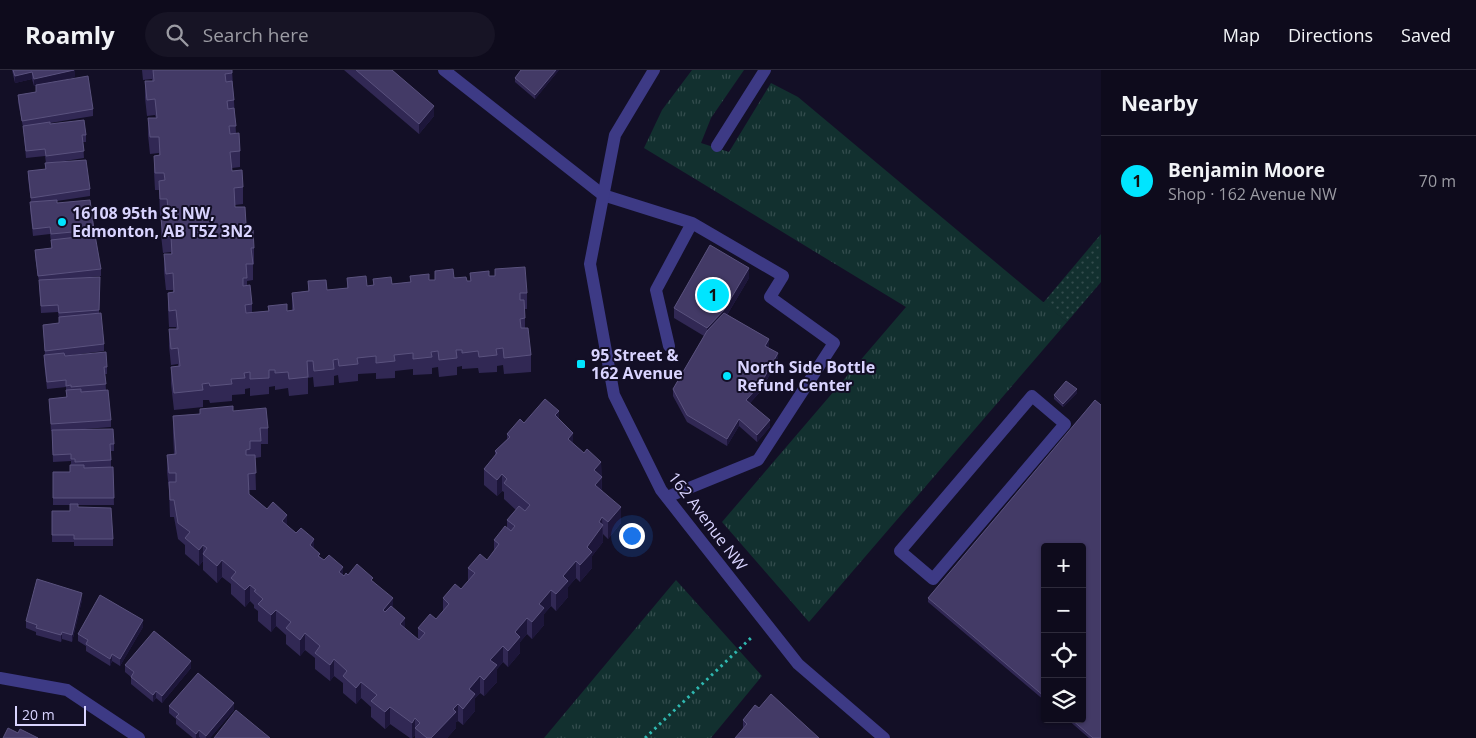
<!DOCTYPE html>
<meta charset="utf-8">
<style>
:root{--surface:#0e0b1c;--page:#171425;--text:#f1f3f6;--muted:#9b9ba3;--line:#2e2b3b;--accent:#00e5ff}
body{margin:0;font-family:"Open Sans",sans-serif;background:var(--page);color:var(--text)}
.controls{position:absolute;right:15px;bottom:15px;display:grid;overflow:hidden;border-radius:5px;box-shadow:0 1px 4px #0004}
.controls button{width:45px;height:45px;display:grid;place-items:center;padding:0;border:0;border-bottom:1px solid var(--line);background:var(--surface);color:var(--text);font:25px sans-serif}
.scale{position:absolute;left:15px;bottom:12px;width:71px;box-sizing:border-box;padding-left:5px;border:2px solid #d9d4ff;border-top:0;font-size:14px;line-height:18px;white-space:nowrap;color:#d9d4ff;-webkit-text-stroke:4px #130f26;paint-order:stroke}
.you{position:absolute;left:631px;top:465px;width:18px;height:18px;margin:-12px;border:4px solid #fff;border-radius:50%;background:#1a73e8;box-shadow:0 0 0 8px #1a73e833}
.badge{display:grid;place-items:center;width:32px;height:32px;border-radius:50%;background:var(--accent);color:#111;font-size:16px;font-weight:700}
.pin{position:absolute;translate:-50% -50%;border:2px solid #fff;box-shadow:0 1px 5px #0006}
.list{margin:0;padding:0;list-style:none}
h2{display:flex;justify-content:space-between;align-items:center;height:65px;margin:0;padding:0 20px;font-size:21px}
h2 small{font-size:16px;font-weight:400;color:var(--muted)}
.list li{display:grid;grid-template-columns:32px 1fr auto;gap:15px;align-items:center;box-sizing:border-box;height:90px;padding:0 20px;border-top:1px solid var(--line)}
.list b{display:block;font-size:19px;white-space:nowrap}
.list p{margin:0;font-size:16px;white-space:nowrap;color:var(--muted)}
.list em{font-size:16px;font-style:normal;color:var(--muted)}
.icon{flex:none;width:28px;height:28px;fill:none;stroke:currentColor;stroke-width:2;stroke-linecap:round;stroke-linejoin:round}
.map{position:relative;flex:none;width:1101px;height:668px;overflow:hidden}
header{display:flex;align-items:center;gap:30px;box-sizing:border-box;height:70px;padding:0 25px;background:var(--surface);border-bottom:1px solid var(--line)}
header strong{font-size:24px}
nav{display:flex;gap:28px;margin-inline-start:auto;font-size:18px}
.search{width:350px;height:45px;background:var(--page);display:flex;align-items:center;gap:12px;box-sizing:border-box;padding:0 18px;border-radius:28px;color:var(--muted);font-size:19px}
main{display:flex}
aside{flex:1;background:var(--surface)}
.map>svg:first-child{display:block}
</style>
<header>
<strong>Roamly</strong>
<div class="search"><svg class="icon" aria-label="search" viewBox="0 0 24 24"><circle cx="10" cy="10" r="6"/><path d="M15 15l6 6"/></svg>Search here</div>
<nav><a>Map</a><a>Directions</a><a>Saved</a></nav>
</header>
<main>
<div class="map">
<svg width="1101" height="668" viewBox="0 0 1101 668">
<defs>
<pattern id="grass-dots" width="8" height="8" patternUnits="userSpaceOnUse" patternTransform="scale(1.25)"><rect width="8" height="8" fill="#12302f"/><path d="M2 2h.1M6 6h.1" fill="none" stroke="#344d4e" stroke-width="1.8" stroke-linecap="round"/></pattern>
<pattern id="park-tufts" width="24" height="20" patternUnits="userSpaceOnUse" patternTransform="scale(1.25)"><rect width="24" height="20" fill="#12302f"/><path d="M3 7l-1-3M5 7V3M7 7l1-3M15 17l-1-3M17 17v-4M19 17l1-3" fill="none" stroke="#344d4e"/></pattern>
</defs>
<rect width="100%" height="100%" fill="#130f26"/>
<!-- grass -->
<path fill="url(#grass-dots)" d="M 1101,164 L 1101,212 L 1067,252 L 1043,233 Z"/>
<!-- park -->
<path fill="url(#park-tufts)" d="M 692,0 L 744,0 L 711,48 L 701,73 L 729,82 L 771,13 L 798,27 L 1067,252 L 809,552 L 722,452 L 906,237 L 644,78 L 662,40 Z
M 676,510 L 762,606 L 711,668 L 544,668 Z"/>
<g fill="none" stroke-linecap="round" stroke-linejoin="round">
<!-- path -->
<path stroke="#2fb8b0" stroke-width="3" stroke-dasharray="2.5 4" stroke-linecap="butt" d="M 645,668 L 753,566"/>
<!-- service -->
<path stroke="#3d3a85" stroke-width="12" d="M 444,0 L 603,125 L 692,153 L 783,206 L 770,227 L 834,273 L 758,390 L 667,427
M 717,76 L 765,0
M 669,276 L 656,220 L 692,153
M 1032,326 L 1065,354 L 933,509 L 900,481 Z"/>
<!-- minor -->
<path stroke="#3d3a85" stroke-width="12" d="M 0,608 L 67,620 L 139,668"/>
<!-- tertiary -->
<path stroke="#3d3a85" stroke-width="12" d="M 654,0 L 615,65 L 590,194 L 614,325 L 661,420 L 690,457 L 798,594 L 884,668"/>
</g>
<!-- wall -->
<path fill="#312854" d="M 12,0 L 75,0 L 75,7 L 44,14 L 93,39 L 93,46 L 50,53 L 50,54 L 86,65 L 86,72 L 83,72 L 84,88 L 51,93 L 90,119 L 90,126 L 57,131 L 57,133 L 94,160 L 94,165 L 101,199 L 101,206 L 80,208 L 100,207 L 99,244 L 104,274 L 104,281 L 65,286 L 107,297 L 107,304 L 105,304 L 106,320 L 111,350 L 111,357 L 72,360 L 114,374 L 114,381 L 111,381 L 111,397 L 113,397 L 114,435 L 78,435 L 78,437 L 113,469 L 113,476 L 74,476 L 74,472 L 52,472 L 52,441 L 70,441 L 70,435 L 53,435 L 53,402 L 70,402 L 71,395 L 71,391 L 53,392 L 52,361 L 51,361 L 49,329 L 66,327 L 66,317 L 47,319 L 44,292 L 44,285 L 45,285 L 43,255 L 59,253 L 59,250 L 58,242 L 41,243 L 39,212 L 35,187 L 35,180 L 51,178 L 51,171 L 50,164 L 33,166 L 30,139 L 31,132 L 28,108 L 28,101 L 45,100 L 45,93 L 46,93 L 45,86 L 26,88 L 23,57 L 18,32 L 18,25 L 36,22 L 36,16 L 34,16 L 32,9 L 15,13 Z
M 142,0 L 232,0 L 236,63 L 240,81 L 240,97 L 232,98 L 232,101 L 243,117 L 243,134 L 235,135 L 235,137 L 246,154 L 246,160 L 254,178 L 254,194 L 253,195 L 253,210 L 247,211 L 247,216 L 252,234 L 252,243 L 268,241 L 268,236 L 287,241 L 292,240 L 292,223 L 308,221 L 308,211 L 327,220 L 347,218 L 347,208 L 367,216 L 373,215 L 373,209 L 392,214 L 410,212 L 410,206 L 429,210 L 435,210 L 435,201 L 467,211 L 470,211 L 470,203 L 489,206 L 495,206 L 495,199 L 527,223 L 527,239 L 525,239 L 525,258 L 531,285 L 531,302 L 504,304 L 503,295 L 497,296 L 497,302 L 479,303 L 478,298 L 462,299 L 462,296 L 457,297 L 457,305 L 439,307 L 438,297 L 432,298 L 432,304 L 413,305 L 413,299 L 395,301 L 395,308 L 376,309 L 376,303 L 358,304 L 358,311 L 339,313 L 338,305 L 334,306 L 334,315 L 314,317 L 313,307 L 308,308 L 308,324 L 289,326 L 288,318 L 275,320 L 275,316 L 269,317 L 269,324 L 250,326 L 250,318 L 245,319 L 245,324 L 232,325 L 232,331 L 210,333 L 209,330 L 203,330 L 203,337 L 174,340 L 171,314 L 171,297 L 178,296 L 178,294 L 171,295 L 169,276 L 169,259 L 176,259 L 176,257 L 169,257 L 168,239 L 168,223 L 173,222 L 173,220 L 166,220 L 164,201 L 164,184 L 171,184 L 171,182 L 163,183 L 161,165 L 161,148 L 167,148 L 167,145 L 160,146 L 159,120 L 155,120 L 154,102 L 154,86 L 159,85 L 159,83 L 150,84 L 148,65 L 148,48 L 156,48 L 155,45 L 147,46 L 145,28 L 145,11 L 152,11 L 152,9 L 143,10 Z
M 344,0 L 392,0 L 434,46 L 419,64 Z
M 559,0 L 535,29 L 515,12 L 515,8 Z
M 749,208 L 727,245 L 769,276 L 768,277 L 778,290 L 760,322 L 750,333 L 770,357 L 757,372 L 739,356 L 727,376 L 687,352 L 673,326 L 673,319 L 704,266 L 674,248 L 674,238 Z
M 1077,323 L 1063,337 L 1054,329 L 1054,325 Z
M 1095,330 L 1101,335 L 1101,668 L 1089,668 L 1067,649 L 1082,649 L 1082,477 L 1045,477 L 1045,631 L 928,532 L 928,528 Z
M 233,341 L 268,358 L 268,374 L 261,374 L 261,387 L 255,388 L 256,420 L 249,420 L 249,424 L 314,479 L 320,487 L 343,506 L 348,505 L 373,511 L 393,538 L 405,559 L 418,570 L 418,558 L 436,549 L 443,541 L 443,528 L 461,519 L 468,511 L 468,498 L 487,490 L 494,481 L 494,470 L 507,458 L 507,450 L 516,440 L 504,429 L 504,422 L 502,421 L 497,426 L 484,415 L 484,399 L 495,385 L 495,381 L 507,369 L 507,364 L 524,353 L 559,349 L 573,373 L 584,383 L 601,392 L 602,420 L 621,453 L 608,469 L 603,464 L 603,472 L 592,486 L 592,498 L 580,512 L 576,508 L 568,517 L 568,527 L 556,541 L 551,536 L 544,544 L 544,555 L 532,569 L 527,564 L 520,572 L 520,583 L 508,597 L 503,592 L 497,599 L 497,612 L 484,626 L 480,623 L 475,628 L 475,641 L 463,655 L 458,651 L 456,652 L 456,658 L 447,668 L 415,668 L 415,665 L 412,668 L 410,668 L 390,654 L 385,659 L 371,647 L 371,637 L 361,628 L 356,634 L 343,623 L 343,613 L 334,606 L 330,611 L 315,599 L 315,588 L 305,580 L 300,586 L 286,574 L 286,565 L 276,556 L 271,562 L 258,551 L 258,541 L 254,538 L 254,535 L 250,531 L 245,537 L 231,524 L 231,514 L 222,507 L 217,513 L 203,500 L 203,491 L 199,496 L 185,484 L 185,475 L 178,469 L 174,447 L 170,447 L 169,420 L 167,401 L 167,385 L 174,384 L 173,363 L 173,346 Z
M 82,530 L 72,572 L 62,569 L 61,572 L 36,565 L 36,562 L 26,558 L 26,551 Z
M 143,557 L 120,596 L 112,591 L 110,596 L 86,581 L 86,576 L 78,571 L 78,564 Z
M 125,595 L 191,598 L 162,633 L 156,628 L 153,632 L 131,614 L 131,607 L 125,602 Z
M 169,636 L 234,640 L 210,668 L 200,668 L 199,667 L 198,668 L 193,668 L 176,654 L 176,649 L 169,643 Z
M 759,638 L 743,659 L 743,650 Z"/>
<!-- shaded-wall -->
<path fill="#1d163a" d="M 75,0 L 75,7 L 34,16 L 34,9 Z
M 556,0 L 559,0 L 535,29 L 535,25 Z
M 32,2 L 32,9 L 15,13 L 15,6 Z
M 434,36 L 434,46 L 419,64 L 419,54 Z
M 749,198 L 749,208 L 724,250 L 707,268 L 707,258 Z
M 769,269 L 769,276 L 765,283 L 765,276 Z
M 778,283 L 778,290 L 760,322 L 746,337 L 746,330 Z
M 1077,319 L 1077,323 L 1063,337 L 1063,334 Z
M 559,341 L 559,357 L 555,345 Z
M 739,349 L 739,356 L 727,376 L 727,369 Z
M 770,350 L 770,357 L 757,372 L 757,365 Z
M 573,363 L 573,380 L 568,369 Z
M 601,392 L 602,423 L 595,431 L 594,400 Z
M 502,404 L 502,421 L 497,426 L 497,410 Z
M 621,437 L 621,453 L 608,469 L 608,452 Z
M 287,445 L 287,461 L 282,451 Z
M 602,447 L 603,472 L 592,486 L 592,498 L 580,512 L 580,495 L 587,477 L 599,452 Z
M 314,469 L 314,486 L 310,475 Z
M 203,475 L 203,491 L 199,496 L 199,480 Z
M 222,490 L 222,507 L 217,513 L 217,496 Z
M 576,491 L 576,508 L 568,517 L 568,527 L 556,541 L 556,524 L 563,506 Z
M 343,497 L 343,514 L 339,502 Z
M 250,515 L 250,531 L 245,537 L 245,520 Z
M 551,520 L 551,536 L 544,544 L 544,555 L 532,569 L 532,552 L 539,534 Z
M 82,523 L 82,530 L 72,572 L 72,565 Z
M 393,528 L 393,544 L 383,557 L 383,540 Z
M 276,540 L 276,556 L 271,562 L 271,545 Z
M 405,548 L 405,565 L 400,554 Z
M 527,548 L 527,564 L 520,572 L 520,583 L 508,597 L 508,581 L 515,562 Z
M 143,550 L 143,557 L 120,596 L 120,589 Z
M 62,562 L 62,569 L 61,572 L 61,565 Z
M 305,563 L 305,580 L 300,586 L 300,570 Z
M 503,576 L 503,592 L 497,599 L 497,612 L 484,626 L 484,610 L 490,590 Z
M 112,584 L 112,591 L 110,596 L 110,589 Z
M 334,589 L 334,606 L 330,611 L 330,595 Z
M 191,591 L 191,598 L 162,633 L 162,626 Z
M 480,606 L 480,623 L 475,628 L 475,641 L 463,655 L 463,639 L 469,619 Z
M 361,612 L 361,628 L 356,634 L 356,618 Z
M 156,621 L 156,628 L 153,632 L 153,625 Z
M 234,633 L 234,640 L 210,668 L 206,668 L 206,666 Z
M 458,634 L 458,651 L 456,652 L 456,658 L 447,668 L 431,668 Z
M 390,637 L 390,654 L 385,659 L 385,642 Z
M 415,648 L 415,665 L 412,668 L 412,653 Z
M 199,660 L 199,667 L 198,668 L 196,668 L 196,664 Z"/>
<!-- building -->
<path fill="#433a66" stroke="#5a527e" d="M 13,0 L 74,0 L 34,9 L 32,2 L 15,6 Z
M 153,0 L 232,0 L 232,3 L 225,4 L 226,12 L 232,11 L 234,30 L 227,31 L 228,39 L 234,38 L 236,56 L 229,56 L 230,64 L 239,63 L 240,81 L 230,82 L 232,101 L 242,100 L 243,117 L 234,118 L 235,137 L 245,137 L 246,154 L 237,155 L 238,161 L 253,160 L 254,178 L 251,178 L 253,194 L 246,194 L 247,208 L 243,208 L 243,216 L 250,215 L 252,234 L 245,235 L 246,243 L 269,241 L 268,236 L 287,234 L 287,241 L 294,240 L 292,223 L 309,221 L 308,211 L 326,210 L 327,220 L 348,218 L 347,208 L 366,206 L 367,216 L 374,215 L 373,209 L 391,207 L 392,214 L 411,212 L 410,206 L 429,204 L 429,210 L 435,210 L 435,201 L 453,199 L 454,208 L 466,207 L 467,211 L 471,211 L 470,203 L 489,201 L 489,206 L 495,206 L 495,199 L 525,197 L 527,223 L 520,223 L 520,230 L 524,230 L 525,248 L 520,249 L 521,258 L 528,258 L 531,285 L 504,288 L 503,278 L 496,279 L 497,285 L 479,287 L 478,281 L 462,283 L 462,280 L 456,280 L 457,288 L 439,290 L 438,281 L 431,282 L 432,287 L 413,289 L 413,283 L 394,285 L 395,291 L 376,293 L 376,286 L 357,288 L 358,294 L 339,296 L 338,289 L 333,290 L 334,299 L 314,301 L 313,291 L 307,291 L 308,307 L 289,309 L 288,302 L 275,303 L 275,300 L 269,300 L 269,308 L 250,309 L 250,302 L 244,303 L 245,308 L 231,309 L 232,314 L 210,316 L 209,313 L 202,314 L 203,320 L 174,323 L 171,297 L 180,296 L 178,278 L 171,279 L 169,259 L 178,259 L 176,240 L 169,241 L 168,223 L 174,222 L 173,203 L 166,204 L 164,184 L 172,184 L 171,166 L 163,167 L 161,148 L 169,148 L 167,129 L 160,129 L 159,111 L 165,110 L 164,103 L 155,103 L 154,86 L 160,85 L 159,67 L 150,67 L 148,48 L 157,48 L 155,29 L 147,30 L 145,11 L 154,11 Z
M 356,0 L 392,0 L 434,36 L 419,54 Z
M 521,0 L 556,0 L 535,25 L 515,8 Z
M 88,6 L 93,39 L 22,51 L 18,25 L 36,22 L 36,15 Z
M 84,50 L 86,65 L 82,65 L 84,81 L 46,86 L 45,79 L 26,81 L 23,56 L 50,52 L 50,54 Z
M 86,90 L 90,119 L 31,128 L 28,101 L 46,99 L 45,93 Z
M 57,130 L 57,133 L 90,130 L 94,160 L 51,164 L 50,157 L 33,159 L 30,132 Z
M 95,165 L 101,199 L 38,206 L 35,180 L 52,178 L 51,170 Z
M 710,175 L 749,198 L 724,240 L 707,258 L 674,238 Z
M 100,207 L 99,240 L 59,243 L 58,235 L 41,236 L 39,210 Z
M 101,243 L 104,274 L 45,281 L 43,255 L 59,253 L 59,247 Z
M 724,243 L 769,269 L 765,276 L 778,283 L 760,315 L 746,330 L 770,350 L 757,365 L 739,349 L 727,369 L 687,345 L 673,319 L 707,261 Z
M 106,282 L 107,297 L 104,297 L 106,314 L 71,317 L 71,315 L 66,316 L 66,310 L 47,312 L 44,285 L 64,283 L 65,286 Z
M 1066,311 L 1077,319 L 1063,334 L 1054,325 Z
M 81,319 L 81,322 L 108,320 L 111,350 L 51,354 L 49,329 L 67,327 L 66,320 Z
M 545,329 L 559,341 L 555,345 L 573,363 L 568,369 L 584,383 L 587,379 L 601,392 L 594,400 L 602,407 L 595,415 L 621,437 L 608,452 L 602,447 L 599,452 L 603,455 L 587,477 L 592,482 L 580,495 L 576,491 L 563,506 L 568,511 L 556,524 L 551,520 L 539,534 L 544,538 L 532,552 L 527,548 L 515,562 L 520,567 L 508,581 L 503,576 L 490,590 L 497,595 L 484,610 L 480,606 L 469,619 L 475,624 L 463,639 L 458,634 L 453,639 L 456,642 L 431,668 L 427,668 L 415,658 L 420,653 L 415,648 L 412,653 L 390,637 L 385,642 L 371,631 L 377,625 L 361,612 L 356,618 L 343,606 L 347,601 L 334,589 L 330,595 L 315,583 L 320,576 L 305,563 L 300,570 L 286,558 L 291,552 L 276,540 L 271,545 L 258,534 L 263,529 L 254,521 L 256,520 L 250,515 L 245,520 L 231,508 L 236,502 L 222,490 L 217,496 L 203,484 L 207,478 L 203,475 L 199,480 L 185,468 L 190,462 L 178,453 L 174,430 L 170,430 L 169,412 L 176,412 L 176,403 L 169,403 L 167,385 L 176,384 L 173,346 L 200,344 L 200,339 L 233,336 L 233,341 L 266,338 L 268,358 L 260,358 L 261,371 L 250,371 L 250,379 L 246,380 L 246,385 L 255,385 L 256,403 L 248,404 L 249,424 L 267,439 L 273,432 L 287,445 L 282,451 L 296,463 L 301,458 L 314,469 L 310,475 L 320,484 L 318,486 L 324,490 L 329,485 L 343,497 L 339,502 L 344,506 L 346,503 L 348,505 L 357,494 L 373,508 L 371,510 L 393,528 L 383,540 L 385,542 L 391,536 L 405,548 L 400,554 L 419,570 L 425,563 L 418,558 L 430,544 L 436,549 L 449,534 L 443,528 L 455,514 L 461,519 L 475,503 L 468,498 L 480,484 L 487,490 L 499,474 L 494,470 L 505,456 L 511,461 L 515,456 L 507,450 L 519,436 L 525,441 L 530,435 L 504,413 L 507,409 L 502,404 L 497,410 L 484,399 L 497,383 L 495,381 L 510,367 L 507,364 L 520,349 L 524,353 Z
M 1095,330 L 1101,335 L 1101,668 L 1093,668 L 1071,649 L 1082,649 L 1082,477 L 1045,477 L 1045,627 L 928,528 Z
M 113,359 L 114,374 L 110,374 L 111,390 L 75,392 L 75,389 L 71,389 L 71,384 L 53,385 L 52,360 Z
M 70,395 L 84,395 L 84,398 L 113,397 L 114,428 L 53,428 L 53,402 L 70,402 Z
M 70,434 L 78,434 L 78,437 L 111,438 L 113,469 L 74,469 L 74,465 L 52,465 L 52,441 L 70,441 Z
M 37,509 L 82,523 L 72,565 L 62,562 L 61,565 L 36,558 L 37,555 L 26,551 Z
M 100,525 L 143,550 L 120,589 L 112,584 L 110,589 L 86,574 L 88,570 L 78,564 Z
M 154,561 L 191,591 L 162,626 L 156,621 L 153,625 L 131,607 L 134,602 L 125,595 Z
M 198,603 L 234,633 L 206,666 L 199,660 L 196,664 L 176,647 L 179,644 L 169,636 Z
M 771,624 L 819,668 L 735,668 L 747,654 L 743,650 L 755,635 L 759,638 Z
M 236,640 L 270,668 L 214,668 Z
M 8,658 L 18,663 L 20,659 L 38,668 L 3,668 Z"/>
<!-- markers -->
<g fill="#00e5ff" stroke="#130f26" stroke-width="2">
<circle cx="62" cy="152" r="5"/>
<rect x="576" y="289" width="10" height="10" rx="2.5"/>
<circle cx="727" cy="306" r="5"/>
</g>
<g text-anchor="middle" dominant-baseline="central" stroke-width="4" stroke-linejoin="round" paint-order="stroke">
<!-- poi labels -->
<g font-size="16" font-weight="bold" fill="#d9d4ff" stroke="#130f26" text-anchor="start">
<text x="72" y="143">16108 95th St NW,<tspan x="72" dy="18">Edmonton, AB T5Z 3N2</tspan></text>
<text x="591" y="285">95 Street &amp;<tspan x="591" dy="18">162 Avenue</tspan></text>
<text x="737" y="297">North Side Bottle<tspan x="737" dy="18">Refund Center</tspan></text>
</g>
<!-- street labels -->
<g font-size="16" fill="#d9d4ff" stroke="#130f26">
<text transform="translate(708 451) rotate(53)">162 Avenue NW</text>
</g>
</g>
</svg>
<div class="controls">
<button>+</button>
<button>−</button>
<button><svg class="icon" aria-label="locate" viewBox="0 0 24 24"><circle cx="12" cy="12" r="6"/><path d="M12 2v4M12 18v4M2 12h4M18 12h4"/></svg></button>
<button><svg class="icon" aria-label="layers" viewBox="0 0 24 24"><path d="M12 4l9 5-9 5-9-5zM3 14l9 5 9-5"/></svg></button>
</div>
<div class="scale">20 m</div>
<div class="you"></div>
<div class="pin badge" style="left:713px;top:225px">1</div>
</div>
<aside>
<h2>Nearby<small></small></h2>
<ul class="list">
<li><span class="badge">1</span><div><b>Benjamin Moore</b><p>Shop · 162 Avenue NW</p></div><em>70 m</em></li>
</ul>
</aside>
</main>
